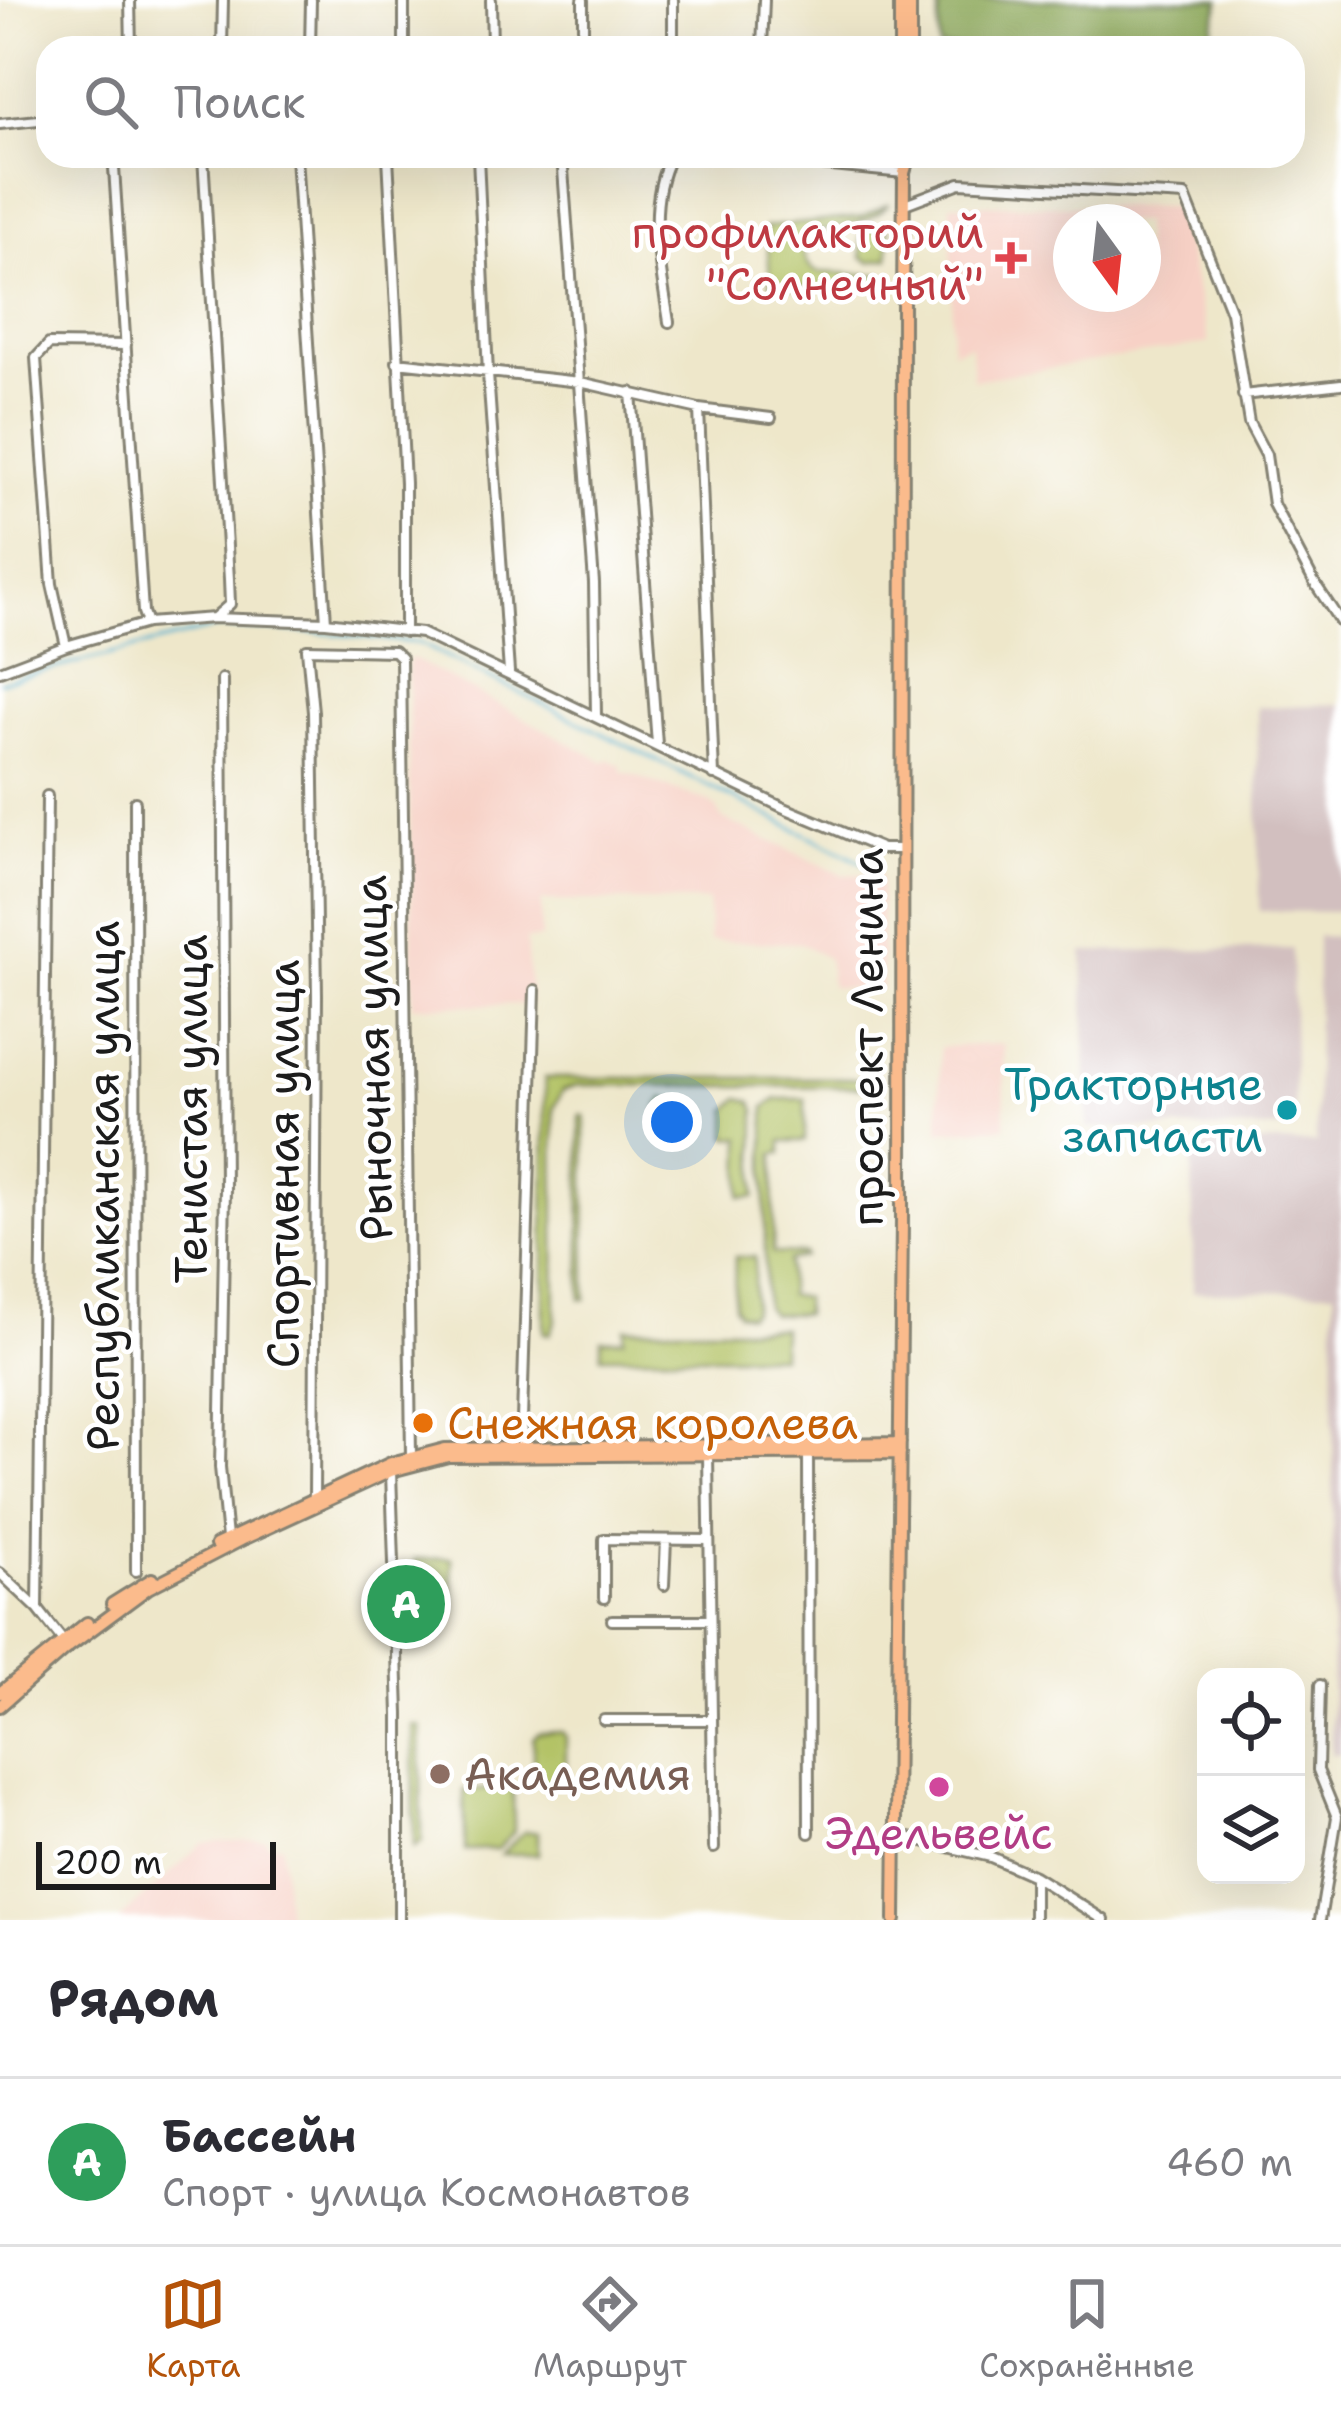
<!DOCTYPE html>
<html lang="ru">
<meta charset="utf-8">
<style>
:root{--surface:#fff;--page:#f2f2f3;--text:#2b2b33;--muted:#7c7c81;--line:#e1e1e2;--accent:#b45309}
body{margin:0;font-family:"Shantell Sans",sans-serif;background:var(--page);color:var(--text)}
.controls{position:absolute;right:36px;bottom:36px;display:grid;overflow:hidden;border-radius:24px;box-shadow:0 12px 48px #0002}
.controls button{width:108px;height:108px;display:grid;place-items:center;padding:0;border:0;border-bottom:3px solid var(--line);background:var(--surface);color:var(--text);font:60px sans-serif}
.compass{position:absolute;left:1053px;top:204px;width:108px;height:108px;border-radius:50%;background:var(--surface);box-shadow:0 12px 48px #0002;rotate:165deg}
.scale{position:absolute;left:36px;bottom:30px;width:240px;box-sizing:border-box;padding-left:12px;border:6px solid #1c1c1c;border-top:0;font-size:33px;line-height:42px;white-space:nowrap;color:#1c1c1c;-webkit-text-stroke:9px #fff;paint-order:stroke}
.you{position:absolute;left:672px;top:1122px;width:42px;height:42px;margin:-30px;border:9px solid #fff;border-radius:50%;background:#1a73e8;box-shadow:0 0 0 18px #1a73e833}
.badge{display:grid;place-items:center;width:78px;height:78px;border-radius:50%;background:var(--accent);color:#fff;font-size:39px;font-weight:700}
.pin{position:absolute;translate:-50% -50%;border:6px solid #fff;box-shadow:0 3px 12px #0006}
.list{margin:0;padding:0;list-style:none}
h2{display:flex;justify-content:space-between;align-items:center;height:156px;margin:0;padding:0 48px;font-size:51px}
h2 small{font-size:39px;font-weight:400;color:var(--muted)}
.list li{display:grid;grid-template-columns:78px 1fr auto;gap:36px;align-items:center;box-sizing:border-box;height:168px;padding:0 48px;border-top:3px solid var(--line)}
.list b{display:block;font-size:45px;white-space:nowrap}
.list p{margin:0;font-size:39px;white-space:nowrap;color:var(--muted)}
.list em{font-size:39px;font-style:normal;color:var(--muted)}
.icon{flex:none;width:66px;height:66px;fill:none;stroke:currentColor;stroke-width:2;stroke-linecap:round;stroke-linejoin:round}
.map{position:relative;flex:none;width:1341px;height:1920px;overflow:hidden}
.search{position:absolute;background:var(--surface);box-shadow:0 12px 48px #0002;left:36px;right:36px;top:36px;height:132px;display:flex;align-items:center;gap:30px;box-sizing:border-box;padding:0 42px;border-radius:36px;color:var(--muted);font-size:45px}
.sheet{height:324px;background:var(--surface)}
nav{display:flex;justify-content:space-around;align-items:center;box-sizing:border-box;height:168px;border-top:3px solid var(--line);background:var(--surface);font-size:33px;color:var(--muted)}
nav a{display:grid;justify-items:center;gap:6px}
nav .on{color:var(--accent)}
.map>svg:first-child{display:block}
</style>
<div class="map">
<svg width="1341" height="1920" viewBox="0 0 1341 1920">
<rect width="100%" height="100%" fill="#fff"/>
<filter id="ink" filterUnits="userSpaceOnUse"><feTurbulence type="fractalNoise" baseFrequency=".00833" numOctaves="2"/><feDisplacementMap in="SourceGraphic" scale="24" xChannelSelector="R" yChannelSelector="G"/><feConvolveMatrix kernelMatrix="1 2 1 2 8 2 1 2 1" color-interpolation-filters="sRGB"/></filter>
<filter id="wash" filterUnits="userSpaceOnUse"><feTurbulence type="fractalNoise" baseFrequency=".004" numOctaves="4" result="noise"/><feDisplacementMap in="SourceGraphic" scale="48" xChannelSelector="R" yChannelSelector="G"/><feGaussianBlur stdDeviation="2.7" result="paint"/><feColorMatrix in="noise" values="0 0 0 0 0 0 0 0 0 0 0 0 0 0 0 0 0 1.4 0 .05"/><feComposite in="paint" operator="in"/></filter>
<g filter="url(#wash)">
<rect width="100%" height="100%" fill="#eee7ca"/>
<!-- built -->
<path fill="#f7d1c6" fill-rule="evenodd" d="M 951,204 L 1177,207 L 1209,343 L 973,380 L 971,344 L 952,351 ZM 1143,222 L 1143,294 L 1071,294 L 1071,222 Z
M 412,658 L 605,762 L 608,759 L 622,766 L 621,771 L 709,802 L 717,808 L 721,818 L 843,875 L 881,874 L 882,989 L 831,987 L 828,959 L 801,943 L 709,941 L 708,901 L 541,901 L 541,939 L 526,940 L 531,1004 L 413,1006 L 408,661 Z
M 1004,1044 L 1005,1127 L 939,1131 L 940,1047 Z
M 266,1839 L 267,1844 L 282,1844 L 287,1920 L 119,1920 L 203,1843 Z"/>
<!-- industrial -->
<path fill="#d2bfbf" d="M 1341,704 L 1341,912 L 1259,911 L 1257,707 Z
M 1317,936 L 1341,937 L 1341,1754 L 1331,1754 L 1334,1291 L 1193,1292 L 1192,1144 L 1316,1143 Z
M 1292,949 L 1295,1129 L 1087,1128 L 1083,952 Z"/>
<!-- green -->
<path fill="#b3c366" stroke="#687041" stroke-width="3" d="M 889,203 C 869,227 837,227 808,232 C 801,245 803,265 817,272 L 882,275 L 889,285 L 771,288 L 766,227 L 862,217 Z
M 883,227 L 889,229 L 889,258 L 870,262 L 862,257 L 861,237 L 869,229 Z
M 545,1078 L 832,1078 L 878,1079 L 877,1087 L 578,1085 L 563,1090 L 554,1108 L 556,1320 L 550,1334 L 544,1333 Z
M 664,1098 L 683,1102 L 684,1137 L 658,1137 L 659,1105 Z
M 740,1098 L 751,1101 L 756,1110 L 755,1197 L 741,1197 L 742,1138 L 728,1137 L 728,1110 Z
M 777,1099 L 805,1099 L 805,1141 L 782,1141 L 782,1153 L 774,1154 L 773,1253 L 804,1254 L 804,1257 L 788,1261 L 788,1295 L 804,1298 L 804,1314 L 771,1314 L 765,1307 L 765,1107 Z
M 580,1116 L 585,1116 L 586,1299 L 581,1299 Z
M 735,1257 L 755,1257 L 753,1310 L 749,1315 L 738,1313 L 734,1305 Z
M 625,1328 L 782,1328 L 781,1356 L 601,1356 L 601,1340 L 624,1339 Z
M 452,1558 L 454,1613 L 417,1614 L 415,1559 Z
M 413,1725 L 420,1726 L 422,1842 L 414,1847 Z
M 562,1732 L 566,1737 L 566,1781 L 533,1782 L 533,1738 L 539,1733 Z
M 513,1789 L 514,1832 L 497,1849 L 465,1850 L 464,1790 Z
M 524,1832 L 538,1832 L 538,1854 L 501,1854 Z"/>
<!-- forest -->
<path fill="#8ea95b" stroke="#55623c" stroke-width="3" d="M 939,0 L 1220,0 L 1208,48 L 939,48 Z"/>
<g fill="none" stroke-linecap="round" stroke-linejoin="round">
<!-- stream -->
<path stroke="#51b1d0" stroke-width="3" d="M 0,682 L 215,628 L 312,632 L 419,643 L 864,863
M 1337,931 L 1341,931"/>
</g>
</g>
<g filter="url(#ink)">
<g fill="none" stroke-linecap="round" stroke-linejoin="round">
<defs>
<path id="minor" d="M 130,0 L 131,48
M 404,0 L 404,48
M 491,0 L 492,48
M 222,48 L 223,0
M 310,48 L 311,0
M 583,48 L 583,0
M 673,48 L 673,0
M 762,48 L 764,0
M 0,124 L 48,119
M 119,156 L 114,168 L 143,612 L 147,623
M 203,156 L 229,579 L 230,604 L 215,617
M 296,156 L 326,622
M 388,156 L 405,483 L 405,632
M 478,156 L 488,374 L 509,672
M 562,156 L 594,583 L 596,715
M 730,156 L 904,173
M 905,204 L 960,183 L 1185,196 L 1231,312 L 1249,423 L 1266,455 L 1273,504 L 1314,582 L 1341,623
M 669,322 C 661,268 645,206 671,156
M 397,362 L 580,382 L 699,409 L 771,418
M 631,392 L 657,744
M 1243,395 L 1341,384
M 699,409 L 714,775
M 66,646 L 52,584 L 36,358 L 49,344 L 126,345
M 0,671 L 66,646 L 147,623 L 214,618 L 326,622 L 421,633 L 782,807 L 882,849 L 902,849
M 222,679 L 225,1189 L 220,1467 L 227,1538
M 135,802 L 136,1571
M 521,1453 L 535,990
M 708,1454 L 714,1848
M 808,1454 L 809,1833
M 391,1472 L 399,1714 L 399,1920
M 314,1497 L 317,995 L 313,712 L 307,649 L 394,651 L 401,658 L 411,1457
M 0,1573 L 38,1609 L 64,1642
M 664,1585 L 666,1540
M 604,1598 L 604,1539 L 709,1540
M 38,1609 L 47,796
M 612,1620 L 710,1620
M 1320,1685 L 1318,1770 L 1337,1817 L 1320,1920
M 604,1720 L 712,1720
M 897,1835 L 991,1857 L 1034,1876 L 1104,1920
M 1034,1877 L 1034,1920"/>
<path id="major" d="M 900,0 L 900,48
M 910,48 L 910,0
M 216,1545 L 391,1463 L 445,1449 L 900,1443
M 112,1604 L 152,1579
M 0,1693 L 87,1623
M 0,1706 L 64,1650 L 148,1588 L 241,1540 L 391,1471 L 448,1456 L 900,1453
M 895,1920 L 902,1220 L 903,306 L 904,173 L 909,156"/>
</defs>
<!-- minor casing -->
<use href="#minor" stroke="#858273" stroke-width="14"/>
<!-- major casing -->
<use href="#major" stroke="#858273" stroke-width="16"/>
<!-- minor -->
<use href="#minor" stroke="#fff" stroke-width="8"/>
<!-- major -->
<use href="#major" stroke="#fbbb8c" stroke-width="10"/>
</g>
</g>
<!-- markers -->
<path fill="#e0444e" stroke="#fff" stroke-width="4.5" d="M1005 240h12v12h12v12h-12v12h-12v-12h-12v-12h12z"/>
<circle fill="#0f9aa8" stroke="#fff" stroke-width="4.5" cx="1287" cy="1110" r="12"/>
<circle fill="#e8710a" stroke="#fff" stroke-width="4.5" cx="423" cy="1423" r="12"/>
<circle fill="#8d6e63" stroke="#fff" stroke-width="4.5" cx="440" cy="1774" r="12"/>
<circle fill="#d1479c" stroke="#fff" stroke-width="4.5" cx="939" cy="1787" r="12"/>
<g text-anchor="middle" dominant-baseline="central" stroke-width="9" stroke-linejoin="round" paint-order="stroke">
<!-- health labels -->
<g font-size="45" fill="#be3a42" stroke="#fff" text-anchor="end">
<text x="984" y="232">профилакторий<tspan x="984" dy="52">"Солнечный"</tspan></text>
</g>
<!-- street labels -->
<g font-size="45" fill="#1c1c1c" stroke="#fff">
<text transform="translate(867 1037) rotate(-90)">проспект Ленина</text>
<text transform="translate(373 1058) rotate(-91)">Рыночная улица</text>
<text transform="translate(191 1109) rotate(-90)">Тенистая улица</text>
<text transform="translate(283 1164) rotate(-90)">Спортивная улица</text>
<text transform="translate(103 1186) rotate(-90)">Республиканская улица</text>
</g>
<!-- culture labels -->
<g font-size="45" fill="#0d838f" stroke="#fff" text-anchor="end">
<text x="1263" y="1084">Тракторные<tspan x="1263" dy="52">запчасти</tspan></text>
</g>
<!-- food labels -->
<g font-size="45" fill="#c56008" stroke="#fff" text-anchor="start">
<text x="447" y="1423">Снежная королева</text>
</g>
<!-- education labels -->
<g font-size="45" fill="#785e54" stroke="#fff" text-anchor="start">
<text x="464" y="1774">Академия</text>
</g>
<!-- hotel labels -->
<g font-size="45" fill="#b23c85" stroke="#fff">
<text x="939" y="1833">Эдельвейс</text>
</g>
</g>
</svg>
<div class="controls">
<button><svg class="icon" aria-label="locate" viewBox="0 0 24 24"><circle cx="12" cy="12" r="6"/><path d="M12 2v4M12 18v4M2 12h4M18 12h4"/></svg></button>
<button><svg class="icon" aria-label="layers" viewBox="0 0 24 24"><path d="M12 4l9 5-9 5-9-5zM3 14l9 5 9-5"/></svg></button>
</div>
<svg class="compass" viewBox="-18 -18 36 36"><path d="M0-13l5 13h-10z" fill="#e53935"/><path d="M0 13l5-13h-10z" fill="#7c7c81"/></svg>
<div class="scale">200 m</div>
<div class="you"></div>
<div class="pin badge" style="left:406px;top:1604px;background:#2e9e5b">A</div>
<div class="search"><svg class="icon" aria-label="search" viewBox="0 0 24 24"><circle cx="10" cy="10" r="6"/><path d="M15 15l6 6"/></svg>Поиск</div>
</div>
<section class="sheet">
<h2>Рядом<small></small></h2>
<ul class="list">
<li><span class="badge" style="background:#2e9e5b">A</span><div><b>Бассейн</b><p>Спорт · улица Космонавтов</p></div><em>460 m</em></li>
</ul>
</section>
<nav>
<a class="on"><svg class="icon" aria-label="map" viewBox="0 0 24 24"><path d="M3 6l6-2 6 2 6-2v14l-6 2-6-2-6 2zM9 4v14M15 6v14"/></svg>Карта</a>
<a><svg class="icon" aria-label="directions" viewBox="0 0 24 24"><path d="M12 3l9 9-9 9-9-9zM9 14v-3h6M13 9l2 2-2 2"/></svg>Маршрут</a>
<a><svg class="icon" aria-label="saved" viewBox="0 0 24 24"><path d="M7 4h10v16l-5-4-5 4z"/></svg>Сохранённые</a>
</nav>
